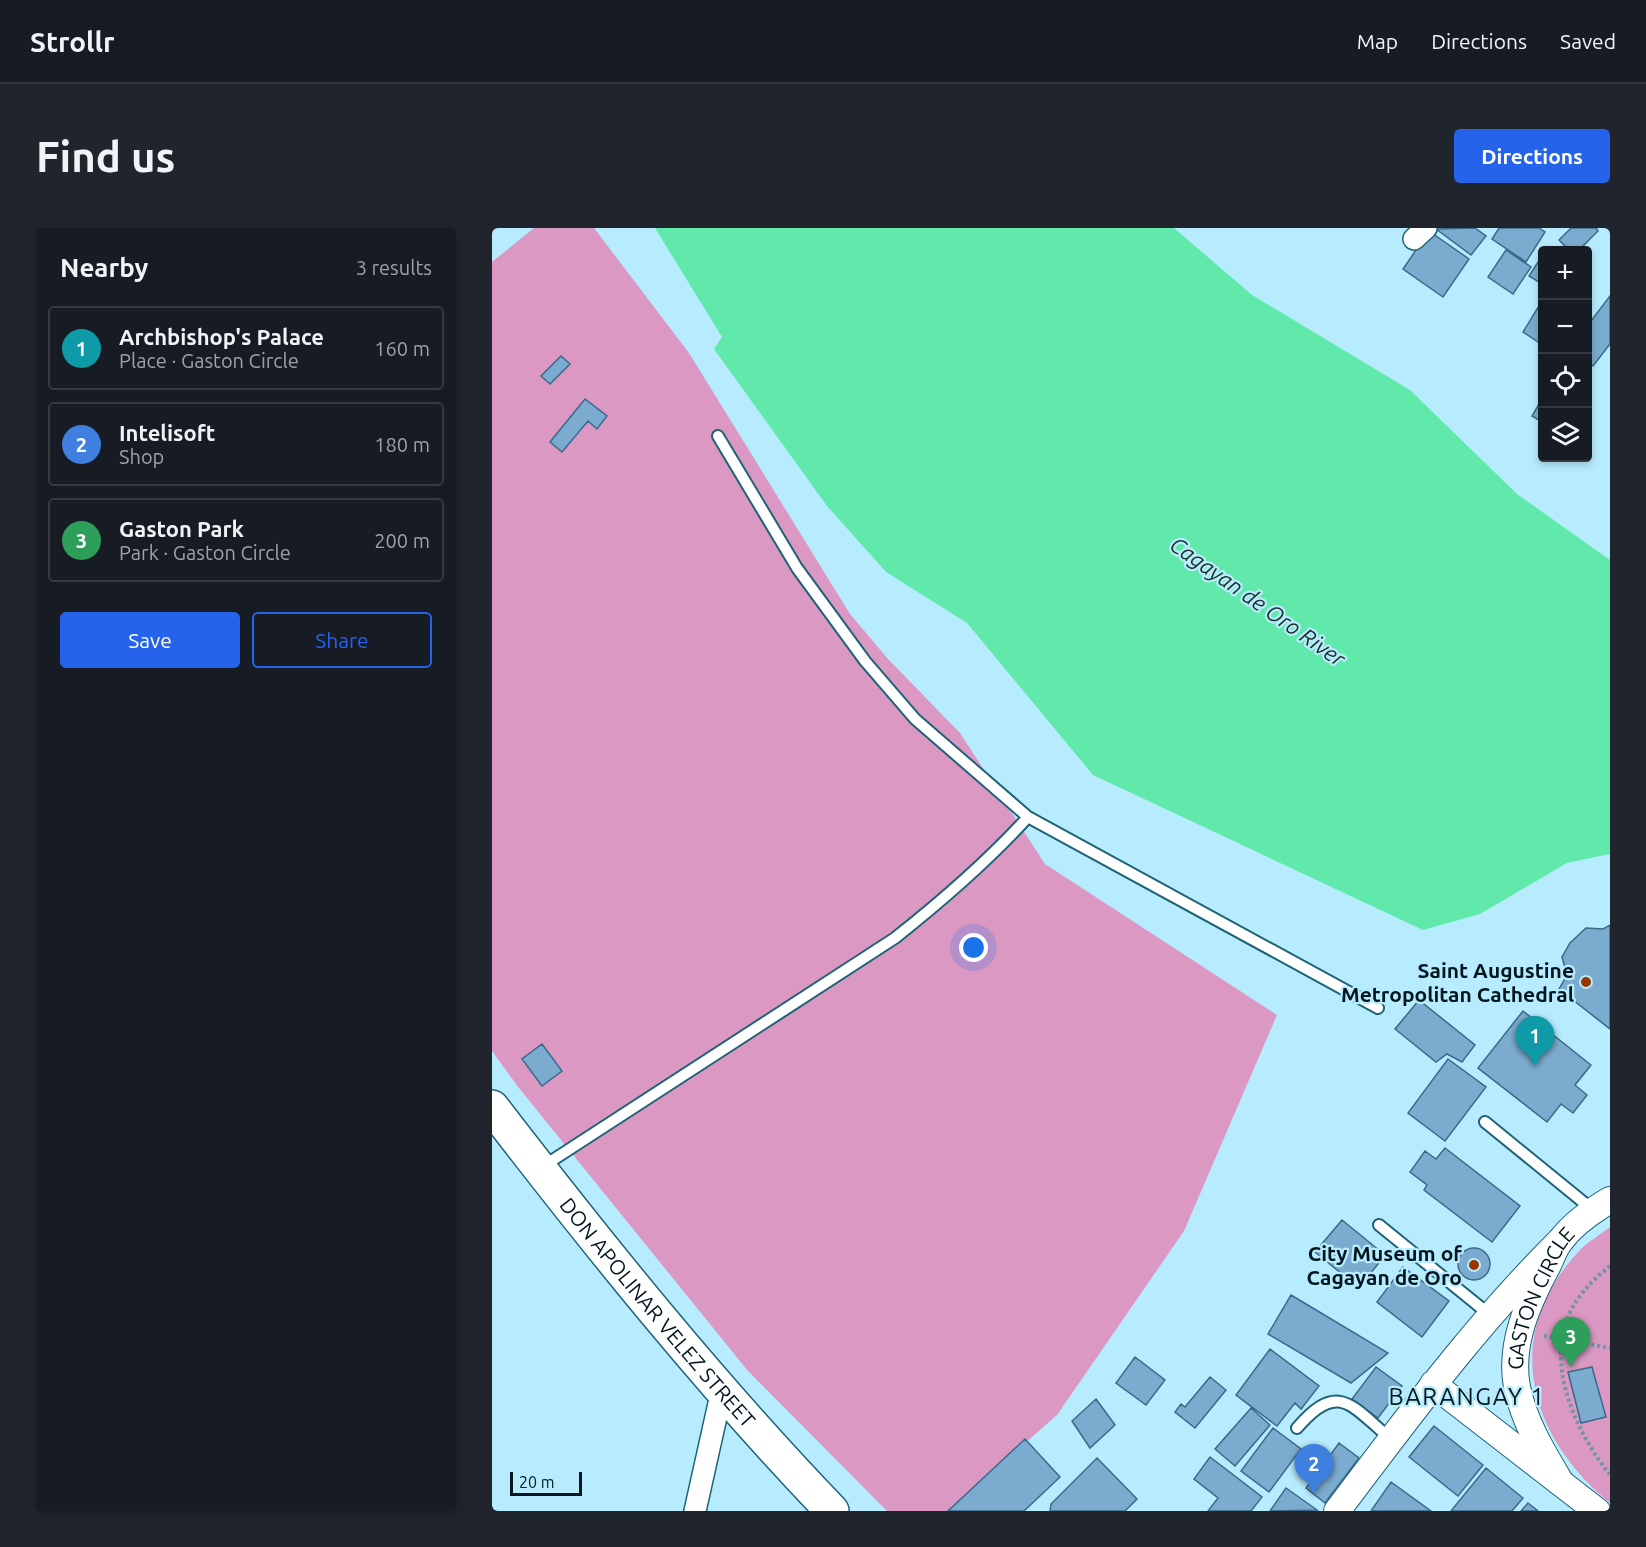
<!DOCTYPE html>
<meta charset="utf-8">
<style>
:root{--surface:#171b24;--page:#20242c;--text:#f1f3f6;--muted:#9ea1a6;--line:#363941;--accent:#2563eb}
body{margin:0;font-family:Ubuntu,sans-serif;background:var(--page);color:var(--text)}
.controls{position:absolute;right:18px;top:18px;display:grid;overflow:hidden;border-radius:6px;box-shadow:0 3px 9px #0003}
.controls button{width:54px;height:54px;display:grid;place-items:center;padding:0;border:0;border-bottom:2px solid var(--line);background:var(--surface);color:var(--text);font:30px sans-serif}
.scale{position:absolute;left:18px;bottom:15px;width:72px;box-sizing:border-box;padding-left:6px;border:3px solid #00171f;border-top:0;font-size:16px;line-height:21px;white-space:nowrap;color:#00171f;-webkit-text-stroke:4px #b7ecfe;paint-order:stroke}
.you{position:absolute;left:482px;top:720px;width:21px;height:21px;margin:-15px;border:4px solid #fff;border-radius:50%;background:#1a73e8;box-shadow:0 0 0 9px #1a73e833}
.badge{display:grid;place-items:center;width:39px;height:39px;border-radius:50%;background:var(--accent);color:#fff;font-size:20px;font-weight:700}
.pin{position:absolute;translate:-50% -50px;filter:drop-shadow(0 2px 3px #0008)}
.pin::after{content:'';position:absolute;top:32px;width:21px;height:18px;background:inherit;clip-path:polygon(0 0,100% 0,50% 100%)}
.list{margin:0;padding:0;list-style:none}
h2{display:flex;justify-content:space-between;align-items:center;height:78px;margin:0;padding:0 24px;font-size:26px}
h2 small{font-size:20px;font-weight:400;color:var(--muted)}
.list li{display:grid;grid-template-columns:39px 1fr auto;gap:18px;align-items:center;box-sizing:border-box;height:84px;margin:0 12px 12px;padding:0 12px;border:2px solid var(--line);border-radius:6px}
.list b{display:block;font-size:22px;white-space:nowrap}
.list p{margin:0;font-size:20px;white-space:nowrap;color:var(--muted)}
.list em{font-size:20px;font-style:normal;color:var(--muted)}
.actions{display:flex;gap:12px;padding:18px 24px}
.actions a{flex:1;padding:14px 0;border:2px solid var(--accent);border-radius:6px;text-align:center;font-size:21px;color:var(--accent)}
.actions .main{background:var(--accent);color:#fff}
.icon{flex:none;width:33px;height:33px;fill:none;stroke:currentColor;stroke-width:2;stroke-linecap:round;stroke-linejoin:round}
.map{position:relative;flex:none;width:1118px;height:1283px;overflow:hidden;border-radius:6px}
header{display:flex;align-items:center;gap:36px;box-sizing:border-box;height:84px;padding:0 30px;background:var(--surface);border-bottom:2px solid var(--line)}
header strong{font-size:28px}
nav{display:flex;gap:33px;margin-inline-start:auto;font-size:21px}
.intro{display:flex;align-items:center;justify-content:space-between;box-sizing:border-box;height:144px;padding:0 36px}
h1{margin:0;font-size:42px}
.button{padding:15px 27px;border-radius:6px;background:var(--accent);color:#fff;font-size:21px;font-weight:700}
main{display:flex;gap:36px;padding:0 36px}
aside{flex:1;background:var(--surface);border-radius:6px;box-shadow:0 3px 9px #0003}
.map>svg:first-child{display:block}
</style>
<header>
<strong>Strollr</strong>
<nav><a>Map</a><a>Directions</a><a>Saved</a></nav>
</header>
<div class="intro"><h1>Find us</h1><a class="button">Directions</a></div>
<main>
<aside>
<h2>Nearby<small>3 results</small></h2>
<ul class="list">
<li><span class="badge" style="background:#0f9aa8">1</span><div><b>Archbishop's Palace</b><p>Place · Gaston Circle</p></div><em>160 m</em></li>
<li><span class="badge" style="background:#3f7fe0">2</span><div><b>Intelisoft</b><p>Shop</p></div><em>180 m</em></li>
<li><span class="badge" style="background:#2e9e5b">3</span><div><b>Gaston Park</b><p>Park · Gaston Circle</p></div><em>200 m</em></li>
</ul>
<div class="actions"><a class="main">Save</a><a>Share</a></div>
</aside>
<div class="map">
<svg width="1118" height="1283" viewBox="0 0 1118 1283">
<rect width="100%" height="100%" fill="#b7ecfe"/>
<!-- green -->
<path fill="#da98c2" d="M 42,0 L 102,0 L 197,125 L 358,386 L 396,431 L 468,505 L 553,636 L 785,787 L 692,1003 L 565,1187 L 456,1283 L 395,1283 L 256,1143 L 27,860 L 0,823 L 0,34 Z
M 1118,999 L 1118,1275 C 1035,1207 1008,1105 1089,1021 C 1097,1013 1109,1006 1118,999 Z"/>
<!-- water -->
<path fill="#60e9ab" d="M 163,0 L 682,0 L 760,67 L 918,162 L 1025,266 L 1118,332 L 1118,626 L 1075,635 L 988,686 L 931,702 L 601,547 L 475,395 L 394,344 L 335,278 L 222,121 L 230,109 Z"/>
<!-- building -->
<path fill="#7baccf" stroke="#3b698a" stroke-width="1.5" d="M 983,0 L 994,8 L 979,27 L 944,1 Z
M 1007,0 L 1047,0 L 1053,4 L 1034,34 L 1000,11 Z
M 1079,0 L 1104,0 L 1106,3 L 1087,22 L 1077,22 L 1067,12 Z
M 937,3 L 977,31 L 951,69 L 911,41 Z
M 1014,22 L 1039,39 L 1021,66 L 996,49 Z
M 1050,28 L 1050,56 L 1037,48 Z
M 1118,68 L 1118,116 L 1101,138 L 1096,134 L 1096,97 Z
M 1050,73 L 1050,106 L 1046,114 L 1031,104 Z
M 69,128 L 78,136 L 58,156 L 49,148 Z
M 93,171 L 115,188 L 105,201 L 96,193 L 70,224 L 58,214 Z
M 1050,171 L 1050,194 L 1040,188 Z
M 1118,697 L 1118,801 L 1067,761 L 1075,747 L 1070,729 L 1078,715 L 1094,700 L 1111,701 Z
M 927,772 L 983,817 L 970,834 L 955,826 L 944,834 L 903,801 Z
M 1031,783 L 1099,837 L 1083,857 L 1095,867 L 1081,885 L 1069,876 L 1055,894 L 986,840 Z
M 50,816 L 70,843 L 50,858 L 30,831 Z
M 956,831 L 994,859 L 953,913 L 916,885 Z
M 953,920 L 1028,978 L 1000,1014 L 932,962 L 935,957 L 918,944 L 933,923 L 944,931 Z
M 850,992 L 893,1027 L 867,1060 L 823,1024 Z
M966 1036a16 16 0 1 1 32 0a16 16 0 1 1-32 0Z
M 911,1039 L 957,1073 L 930,1109 L 885,1074 Z
M 799,1067 L 896,1125 L 859,1155 L 776,1106 Z
M 778,1121 L 827,1158 L 809,1181 L 803,1175 L 785,1198 L 744,1167 Z
M 643,1129 L 673,1152 L 654,1177 L 624,1155 Z
M 884,1139 L 910,1158 L 886,1190 L 860,1171 Z
M 1100,1139 L 1114,1189 L 1089,1195 L 1076,1144 Z
M 718,1149 L 734,1162 L 703,1200 L 683,1184 L 689,1176 L 693,1179 Z
M 604,1171 L 623,1197 L 598,1220 L 580,1193 Z
M 759,1180 L 778,1197 L 743,1238 L 723,1221 Z
M 942,1198 L 991,1237 L 966,1268 L 917,1229 Z
M 781,1200 L 809,1221 L 777,1264 L 749,1243 Z
M 533,1211 L 568,1249 L 532,1283 L 456,1283 Z
M 847,1215 L 867,1230 L 833,1275 L 814,1260 Z
M 718,1229 L 770,1269 L 759,1283 L 716,1283 L 726,1270 L 702,1251 Z
M 605,1230 L 645,1271 L 633,1283 L 558,1283 L 559,1276 Z
M 994,1240 L 1031,1270 L 1020,1283 L 959,1283 Z
M 899,1254 L 939,1283 L 879,1283 Z
M 794,1260 L 825,1282 L 778,1283 Z
M 1036,1275 L 1046,1283 L 1029,1283 Z"/>
<g fill="none" stroke-linecap="round" stroke-linejoin="round">
<defs>
<path id="service" d="M 226,208 L 305,340 L 373,433 L 423,491 L 536,589 L 886,780
M 993,894 L 1101,982
M 50,939 L 403,710 C 451,672 495,634 536,589
M 887,997 L 998,1087
M 805,1200 C 847,1151 860,1179 899,1211"/>
<path id="minor" d="M 922,11 L 934,0
M 203,1283 L 230,1162"/>
<g id="tertiary">
<path d="M 941,1156 L 1105,1283"/>
<path id="s1" d="M 1069,1255 C 1051,1225 1032,1194 1025,1159 C 1017,1116 1036,1074 1056,1037 C 1060,1029 1063,1019 1069,1012 C 1081,996 1101,982 1118,972"/>
<path d="M 845,1283 C 916,1189 985,1095 1069,1012"/>
</g>
<g id="primary">
<path id="s2" d="M 0,879 C 107,1018 218,1156 340,1283"/>
</g>
</defs>
<!-- service casing -->
<use href="#service" stroke="#1f6377" stroke-width="14"/>
<!-- minor casing -->
<use href="#minor" stroke="#1f6377" stroke-width="24"/>
<!-- tertiary casing -->
<use href="#tertiary" stroke="#1f6377" stroke-width="28"/>
<!-- primary casing -->
<use href="#primary" stroke="#1f6377" stroke-width="36"/>
<!-- path -->
<path stroke="#6e97a5" stroke-width="4" stroke-dasharray="3 3" stroke-linecap="butt" d="M 1118,1038 C 1107,1047 1097,1056 1088,1068 C 1046,1123 1081,1200 1118,1247
M 1052,1108 L 1118,1120"/>
<!-- service -->
<use href="#service" stroke="#fff" stroke-width="10"/>
<!-- minor -->
<use href="#minor" stroke="#fff" stroke-width="21"/>
<!-- tertiary -->
<use href="#tertiary" stroke="#fff" stroke-width="26"/>
<!-- primary -->
<use href="#primary" stroke="#fff" stroke-width="33"/>
</g>
<!-- markers -->
<g fill="#993501" stroke="#b7ecfe" stroke-width="2">
<circle cx="1094" cy="754" r="6"/>
<circle cx="982" cy="1037" r="6"/>
</g>
<g text-anchor="middle" dominant-baseline="central" stroke-width="4.5" stroke-linejoin="round" paint-order="stroke">
<!-- poi labels -->
<g font-size="21" font-weight="bold" fill="#00171f" stroke="#b7ecfe" text-anchor="end">
<text x="1082" y="742">Saint Augustine<tspan x="1082" dy="24">Metropolitan Cathedral</tspan></text>
<text x="970" y="1025">City Museum of<tspan x="970" dy="24">Cagayan de Oro</tspan></text>
</g>
<!-- street labels -->
<g font-size="21" fill="#00171f" stroke="#b7ecfe">
<text stroke="none"><textPath href="#s1" startOffset="200">GASTON CIRCLE</textPath></text>
<text stroke="none"><textPath href="#s2" startOffset="264">DON APOLINAR VELEZ STREET</textPath></text>
</g>
<!-- water labels -->
<g font-size="22" font-style="italic" fill="#193025" stroke="#b7ecfe">
<text transform="translate(766 373) rotate(35)">Cagayan de Oro River</text>
</g>
<!-- quarter labels -->
<g font-size="24" letter-spacing="1.5" fill="#00171f" stroke="#b7ecfe">
<text x="975" y="1168">BARANGAY 1</text>
</g>
</g>
</svg>
<div class="controls">
<button>+</button>
<button>−</button>
<button><svg class="icon" aria-label="locate" viewBox="0 0 24 24"><circle cx="12" cy="12" r="6"/><path d="M12 2v4M12 18v4M2 12h4M18 12h4"/></svg></button>
<button><svg class="icon" aria-label="layers" viewBox="0 0 24 24"><path d="M12 4l9 5-9 5-9-5zM3 14l9 5 9-5"/></svg></button>
</div>
<div class="scale">20 m</div>
<div class="you"></div>
<div class="pin badge" style="left:1043px;top:838px;background:#0f9aa8">1</div>
<div class="pin badge" style="left:822px;top:1266px;background:#3f7fe0">2</div>
<div class="pin badge" style="left:1079px;top:1139px;background:#2e9e5b">3</div>
</div>
</main>
